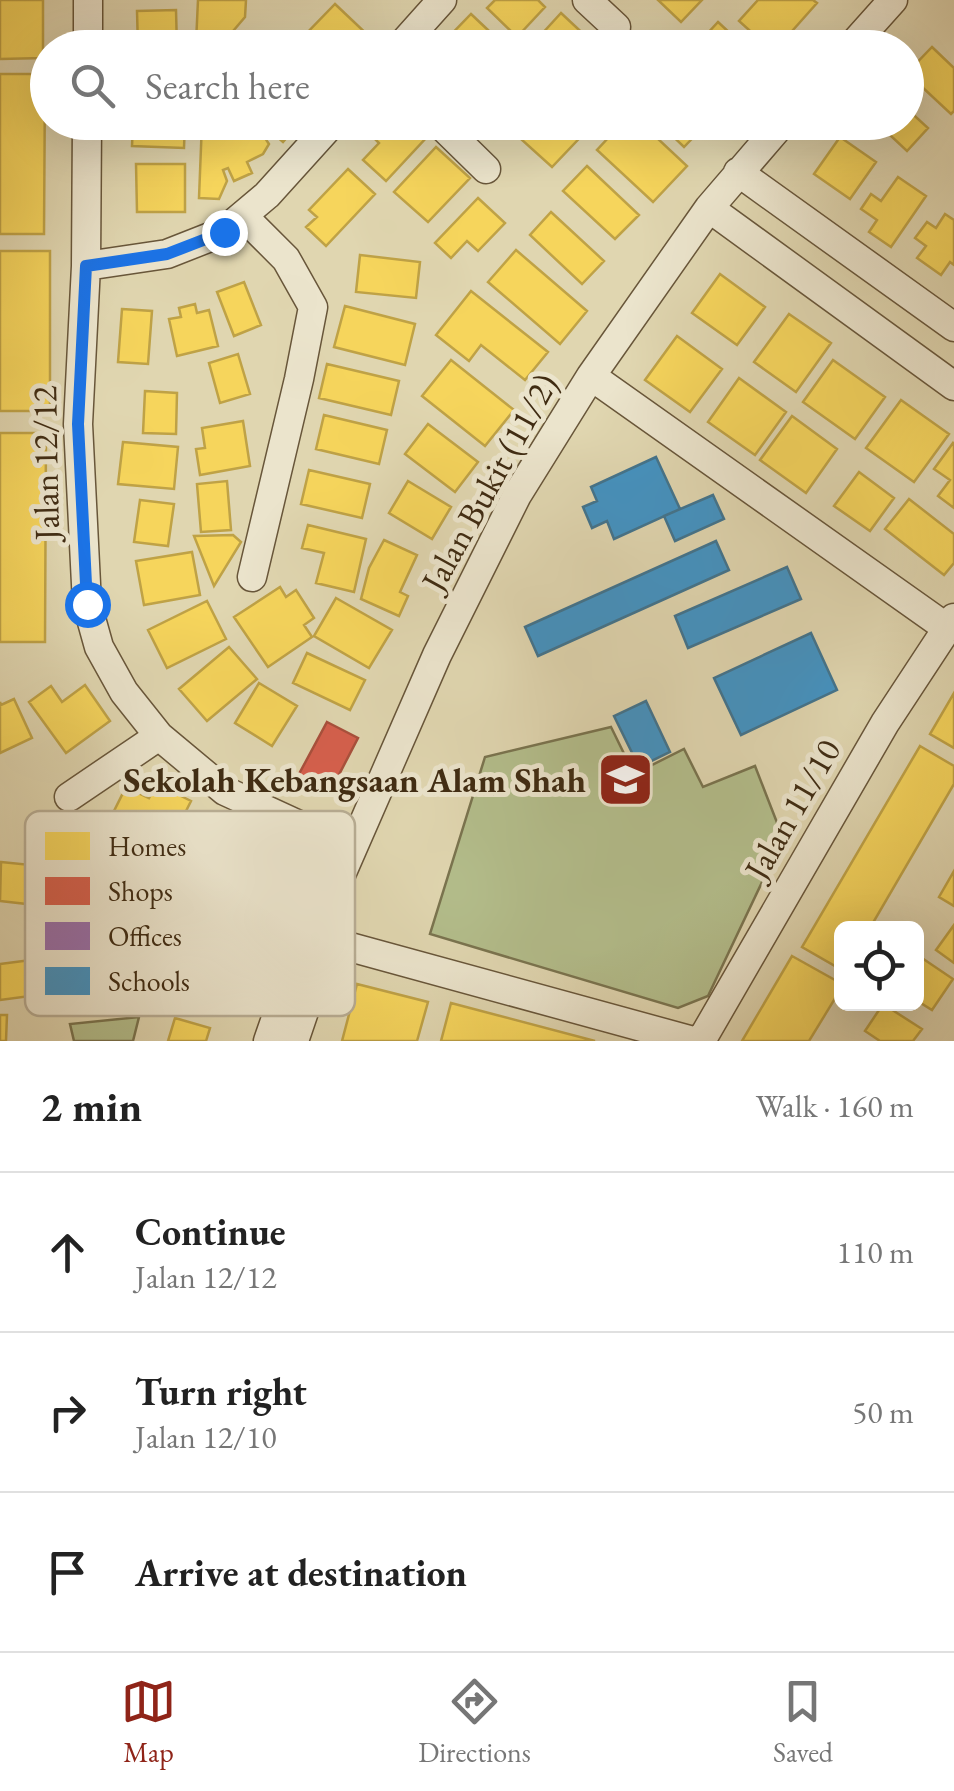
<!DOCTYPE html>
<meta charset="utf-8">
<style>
:root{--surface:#fff;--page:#f2f2f2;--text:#222;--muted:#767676;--line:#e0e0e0;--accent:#8f2418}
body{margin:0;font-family:"EB Garamond",serif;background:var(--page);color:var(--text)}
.controls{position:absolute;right:30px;bottom:30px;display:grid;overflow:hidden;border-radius:15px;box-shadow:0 10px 40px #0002}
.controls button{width:90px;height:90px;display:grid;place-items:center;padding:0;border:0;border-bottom:2px solid var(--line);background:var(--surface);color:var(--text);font:50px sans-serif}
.stop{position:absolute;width:30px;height:30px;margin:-22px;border:8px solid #1a73e8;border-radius:50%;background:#fff}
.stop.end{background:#1a73e8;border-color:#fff;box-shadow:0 2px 10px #0008}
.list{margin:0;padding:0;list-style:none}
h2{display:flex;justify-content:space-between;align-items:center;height:130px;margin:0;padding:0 40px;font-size:42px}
h2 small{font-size:32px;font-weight:400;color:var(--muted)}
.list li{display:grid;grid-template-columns:65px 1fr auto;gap:30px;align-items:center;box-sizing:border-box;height:160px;padding:0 40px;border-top:2px solid var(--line)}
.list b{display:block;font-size:38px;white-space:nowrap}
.list p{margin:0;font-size:32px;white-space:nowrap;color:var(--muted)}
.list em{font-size:32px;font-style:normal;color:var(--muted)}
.icon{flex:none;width:55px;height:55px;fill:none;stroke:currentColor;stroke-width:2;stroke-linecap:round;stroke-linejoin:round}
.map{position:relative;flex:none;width:954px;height:1041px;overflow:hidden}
.search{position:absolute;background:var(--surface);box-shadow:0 10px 40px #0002;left:30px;right:30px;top:30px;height:110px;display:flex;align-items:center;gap:25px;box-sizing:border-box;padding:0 35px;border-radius:55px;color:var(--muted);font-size:38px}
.sheet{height:610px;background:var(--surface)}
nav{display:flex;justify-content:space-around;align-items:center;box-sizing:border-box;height:140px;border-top:2px solid var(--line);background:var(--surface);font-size:28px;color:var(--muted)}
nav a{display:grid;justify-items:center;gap:5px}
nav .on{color:var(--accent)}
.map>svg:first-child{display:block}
</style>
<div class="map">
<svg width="954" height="1041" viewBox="0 0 954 1041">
<rect width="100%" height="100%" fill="#e0d6b0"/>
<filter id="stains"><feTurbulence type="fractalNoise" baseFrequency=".002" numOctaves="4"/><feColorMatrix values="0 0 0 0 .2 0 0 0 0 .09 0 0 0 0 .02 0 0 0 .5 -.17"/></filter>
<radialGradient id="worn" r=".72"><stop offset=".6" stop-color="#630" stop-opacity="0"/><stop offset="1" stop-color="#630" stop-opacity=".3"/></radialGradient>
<!-- green -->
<path fill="#b3bd8b" stroke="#7a744f" stroke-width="2.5" d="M 611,727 L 634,774 L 684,749 L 703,787 L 755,766 L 783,838 L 708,996 L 678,1008 L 430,934 L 485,757 Z
M 139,1017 L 133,1041 L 74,1041 L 70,1024 Z"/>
<!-- homes -->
<path fill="#f6d55c" stroke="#bfa246" stroke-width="2.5" d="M 0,0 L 43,0 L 43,58 L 0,59 Z
M 198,0 L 246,0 L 245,17 L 222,44 L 196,43 Z
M 495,0 L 538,0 L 545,7 L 517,37 L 487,8 Z
M 658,0 L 702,0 L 681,22 Z
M 758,0 L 813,0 L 817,3 L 777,48 L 769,48 L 739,21 Z
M 335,4 L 372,39 L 363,48 L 317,48 L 304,36 Z
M 176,10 L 177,48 L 138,48 L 137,11 Z
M 561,13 L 591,41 L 584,48 L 529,48 Z
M 471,14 L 507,48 L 443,48 L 441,45 Z
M 718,22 L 746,48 L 694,48 Z
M 932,47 L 954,68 L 954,111 L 951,114 L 907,73 Z
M 0,74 L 45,74 L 44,234 L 0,234 Z
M 906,108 L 928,128 L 907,151 L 876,122 L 906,122 Z
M 133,122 L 185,122 L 184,148 L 132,146 Z
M 202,122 L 296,122 L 298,125 L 283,142 L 275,135 L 263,135 L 269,144 L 263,154 L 247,162 L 252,173 L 234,181 L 228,168 L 223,170 L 227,181 L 219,199 L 199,198 Z
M 395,122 L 408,122 L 426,138 L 386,181 L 363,160 L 379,143 L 372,136 L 384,123 L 390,128 Z
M 538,122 L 587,122 L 591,126 L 552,167 L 522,140 Z
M 623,122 L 640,122 L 687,166 L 653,202 L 597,150 Z
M 658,122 L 708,122 L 684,147 Z
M 840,137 L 876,162 L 850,199 L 814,174 Z
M 436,147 L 470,178 L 428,222 L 394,192 Z
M 136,164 L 185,164 L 185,212 L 137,212 Z
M 587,166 L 639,215 L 615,239 L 563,191 Z
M 348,169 L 375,194 L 326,246 L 306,227 L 317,217 L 309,210 Z
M 898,177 L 926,196 L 891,247 L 869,232 L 877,220 L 861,209 L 871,194 L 881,201 Z
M 478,198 L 505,223 L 478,251 L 467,241 L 451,258 L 435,243 Z
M 551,212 L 604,261 L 582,284 L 530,235 Z
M 945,214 L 954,220 L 954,265 L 950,262 L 941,275 L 917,258 L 926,246 L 915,238 L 927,222 L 936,228 Z
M 516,250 L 587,311 L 560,344 L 488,282 Z
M 0,251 L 50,251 L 50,411 L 0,411 Z
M 360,255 L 420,262 L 416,298 L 356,292 Z
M 720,274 L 765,307 L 737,345 L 692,313 Z
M 244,282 L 261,325 L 234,336 L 217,292 Z
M 471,291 L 548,352 L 525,380 L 481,345 L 469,361 L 436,335 Z
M 195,304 L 197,313 L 209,310 L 218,346 L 177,356 L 169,319 L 181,317 L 179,308 Z
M 345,306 L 415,324 L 405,365 L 334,347 Z
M 122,309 L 152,311 L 148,364 L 118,362 Z
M 789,314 L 831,343 L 796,392 L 754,362 Z
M 677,336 L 722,369 L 690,412 L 645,380 Z
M 238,354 L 250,394 L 220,403 L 209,363 Z
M 451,360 L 514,410 L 485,446 L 422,396 Z
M 833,360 L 885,397 L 855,439 L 803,402 Z
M 327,364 L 399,381 L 391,415 L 319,398 Z
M 739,378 L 786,412 L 755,455 L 708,422 Z
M 145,391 L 177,393 L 176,434 L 143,433 Z
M 901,400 L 949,434 L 914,482 L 866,448 Z
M 324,415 L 387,430 L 379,464 L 316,449 Z
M 792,416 L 837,449 L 806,493 L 760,460 Z
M 243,421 L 250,466 L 200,475 L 196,449 L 205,448 L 202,428 Z
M 428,424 L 478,462 L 455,492 L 405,454 Z
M 0,433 L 46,433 L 45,642 L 0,642 Z
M 123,442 L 178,447 L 174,489 L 118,484 Z
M 953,443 L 954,444 L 954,508 L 938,496 L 950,480 L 934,469 Z
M 309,470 L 370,484 L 362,518 L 301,504 Z
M 859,472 L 894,498 L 870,531 L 834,506 Z
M 227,481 L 231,530 L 201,532 L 197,484 Z
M 408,481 L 451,507 L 432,539 L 389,513 Z
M 909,499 L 954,534 L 954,563 L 944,575 L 885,529 Z
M 140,500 L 174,504 L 168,546 L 134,542 Z
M 308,525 L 366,539 L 354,592 L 316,583 L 324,553 L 302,548 Z
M 233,535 L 241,542 L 214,586 L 194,536 Z
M 384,540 L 417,555 L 400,592 L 408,596 L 399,616 L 361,599 L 369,568 Z
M 192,552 L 200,595 L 144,605 L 136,561 Z
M 280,587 L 286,597 L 296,590 L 314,618 L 304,625 L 312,637 L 268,667 L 234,617 Z
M 336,598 L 392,630 L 369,668 L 314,636 Z
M 207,601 L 226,639 L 167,668 L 148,630 Z
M 229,647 L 257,679 L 207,721 L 179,689 Z
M 307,653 L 365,680 L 350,710 L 293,683 Z
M 259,683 L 297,706 L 272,746 L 235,723 Z
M 85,685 L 110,721 L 66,753 L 29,702 L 51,686 L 62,702 Z
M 954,693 L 954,748 L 930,734 Z
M 14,699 L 32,738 L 0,753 L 0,702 L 1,705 Z
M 920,746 L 954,766 L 954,784 L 870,928 L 842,928 L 842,970 L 802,947 Z
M 157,784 L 191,801 L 171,841 L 113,813 L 126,787 L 149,798 Z
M 1,862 L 41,866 L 36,905 L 0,901 Z
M 954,871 L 954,906 L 939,897 Z
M 954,925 L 954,963 L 936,950 Z
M 139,946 L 143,981 L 0,1000 L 0,964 Z
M 916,954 L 953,979 L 932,1010 L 916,1000 Z
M 792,956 L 842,984 L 842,987 L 809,1041 L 742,1041 Z
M 357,984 L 428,1002 L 417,1041 L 342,1041 Z
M 451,1003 L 595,1041 L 441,1041 Z
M 883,1004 L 922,1029 L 913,1041 L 880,1041 L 865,1031 Z
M 0,1015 L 7,1015 L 6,1041 L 0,1041 Z
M 175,1018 L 210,1028 L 206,1041 L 168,1041 Z"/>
<!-- shops -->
<path fill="#d6604d" stroke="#a9503c" stroke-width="2.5" d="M 327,722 L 358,738 L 331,790 L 299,774 Z"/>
<!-- schools -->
<path fill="#4393c3" stroke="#42748e" stroke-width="2.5" d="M 656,457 L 680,509 L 614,539 L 607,521 L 592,528 L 583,507 L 597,501 L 591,487 Z
M 713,495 L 724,519 L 675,541 L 664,516 Z
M 716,541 L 729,570 L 538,656 L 525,627 Z
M 787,567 L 801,599 L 688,648 L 675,616 Z
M 811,633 L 837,690 L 741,735 L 714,678 Z
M 646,701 L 670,752 L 639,767 L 614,716 Z"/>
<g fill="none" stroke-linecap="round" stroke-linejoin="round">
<defs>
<path id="minor" d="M 587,0 L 616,27
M 88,48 L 88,0
M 399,48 L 442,0
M 850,48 L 893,0
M 87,122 L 86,266 L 78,424 L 87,604 L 99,647 L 124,692 L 159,736 L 225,791 L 351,849
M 438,122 L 486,169
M 738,172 L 954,327
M 709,208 L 954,386
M 243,216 L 286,259 L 313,307 L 299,379 L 252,577
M 86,266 L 167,254 L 223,232 L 267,195 L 333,122
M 591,376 L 947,628
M 69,797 L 159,736
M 306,932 L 328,941 L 693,1041
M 268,1041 L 306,932 L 323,916 L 437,655 L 517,495 L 591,376 L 709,208 L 783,122
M 294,1041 L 328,941 L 324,922
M 701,1041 L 885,723 L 954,618"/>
</defs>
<!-- minor casing -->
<use href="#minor" stroke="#68563a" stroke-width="31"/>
<!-- minor -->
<use href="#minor" stroke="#ebe4cc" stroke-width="28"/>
</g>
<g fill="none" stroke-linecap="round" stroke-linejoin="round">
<!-- route -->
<path stroke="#1a73e8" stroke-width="12" d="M 87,604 L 78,424 L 86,266 L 167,254 L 224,232"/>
</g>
<!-- icons -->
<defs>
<symbol id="school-square" viewBox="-11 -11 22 22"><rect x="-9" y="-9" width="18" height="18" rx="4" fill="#8f2418" stroke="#ebe4cc"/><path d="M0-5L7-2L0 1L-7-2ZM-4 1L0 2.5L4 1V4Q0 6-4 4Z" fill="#fff"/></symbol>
</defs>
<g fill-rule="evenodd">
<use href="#school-square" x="594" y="748" width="63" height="63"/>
</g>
<g text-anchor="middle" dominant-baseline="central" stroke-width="10" stroke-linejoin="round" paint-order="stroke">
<!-- street labels -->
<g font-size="35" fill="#402c13" stroke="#ebe4cc">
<text transform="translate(45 463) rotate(-91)">Jalan 12/12</text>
<text transform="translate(489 482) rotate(-61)">Jalan Bukit (11/2)</text>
<text transform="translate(792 809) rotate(-60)">Jalan 11/10</text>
</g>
<!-- poi labels -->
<g font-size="35" font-weight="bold" fill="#402c13" stroke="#ebe4cc" text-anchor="end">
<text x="586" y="779">Sekolah Kebangsaan Alam Shah</text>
</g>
</g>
<!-- legend -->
<rect x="25" y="811" width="330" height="205" rx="15" fill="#ebe4cc" stroke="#b8ad94" stroke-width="2.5"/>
<rect x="45" y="832" width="45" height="28" fill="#f6d55c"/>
<rect x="45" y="877" width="45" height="28" fill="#d6604d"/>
<rect x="45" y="922" width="45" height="28" fill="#9970ab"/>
<rect x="45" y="967" width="45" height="28" fill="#4393c3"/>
<g font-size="28" fill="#402c13">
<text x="108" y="856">Homes</text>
<text x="108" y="901">Shops</text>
<text x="108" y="946">Offices</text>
<text x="108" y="991">Schools</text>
</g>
<rect width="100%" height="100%" filter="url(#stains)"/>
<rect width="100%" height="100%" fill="url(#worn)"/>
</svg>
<div class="controls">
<button><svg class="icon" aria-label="locate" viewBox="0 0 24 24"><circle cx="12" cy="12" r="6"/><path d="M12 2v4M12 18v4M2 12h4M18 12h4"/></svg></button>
</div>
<div class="stop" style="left:87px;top:604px"></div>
<div class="stop end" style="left:224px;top:232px"></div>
<div class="search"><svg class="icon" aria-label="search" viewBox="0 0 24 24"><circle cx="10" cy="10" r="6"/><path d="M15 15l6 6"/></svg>Search here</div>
</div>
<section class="sheet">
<h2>2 min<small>Walk · 160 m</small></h2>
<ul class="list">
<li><svg class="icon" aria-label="ahead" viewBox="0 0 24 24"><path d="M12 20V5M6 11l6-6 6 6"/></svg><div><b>Continue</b><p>Jalan 12/12</p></div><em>110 m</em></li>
<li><svg class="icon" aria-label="right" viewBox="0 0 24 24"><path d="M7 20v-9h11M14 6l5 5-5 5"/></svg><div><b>Turn right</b><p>Jalan 12/10</p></div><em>50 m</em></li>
<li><svg class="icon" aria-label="arrive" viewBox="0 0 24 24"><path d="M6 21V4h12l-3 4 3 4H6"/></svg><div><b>Arrive at destination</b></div></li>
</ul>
</section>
<nav>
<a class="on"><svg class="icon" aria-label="map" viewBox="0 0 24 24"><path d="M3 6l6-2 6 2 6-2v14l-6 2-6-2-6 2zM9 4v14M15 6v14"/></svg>Map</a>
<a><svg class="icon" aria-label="directions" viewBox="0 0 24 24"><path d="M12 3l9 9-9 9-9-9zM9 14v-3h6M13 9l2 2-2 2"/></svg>Directions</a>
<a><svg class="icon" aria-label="saved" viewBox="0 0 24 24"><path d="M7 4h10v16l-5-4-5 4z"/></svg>Saved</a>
</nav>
